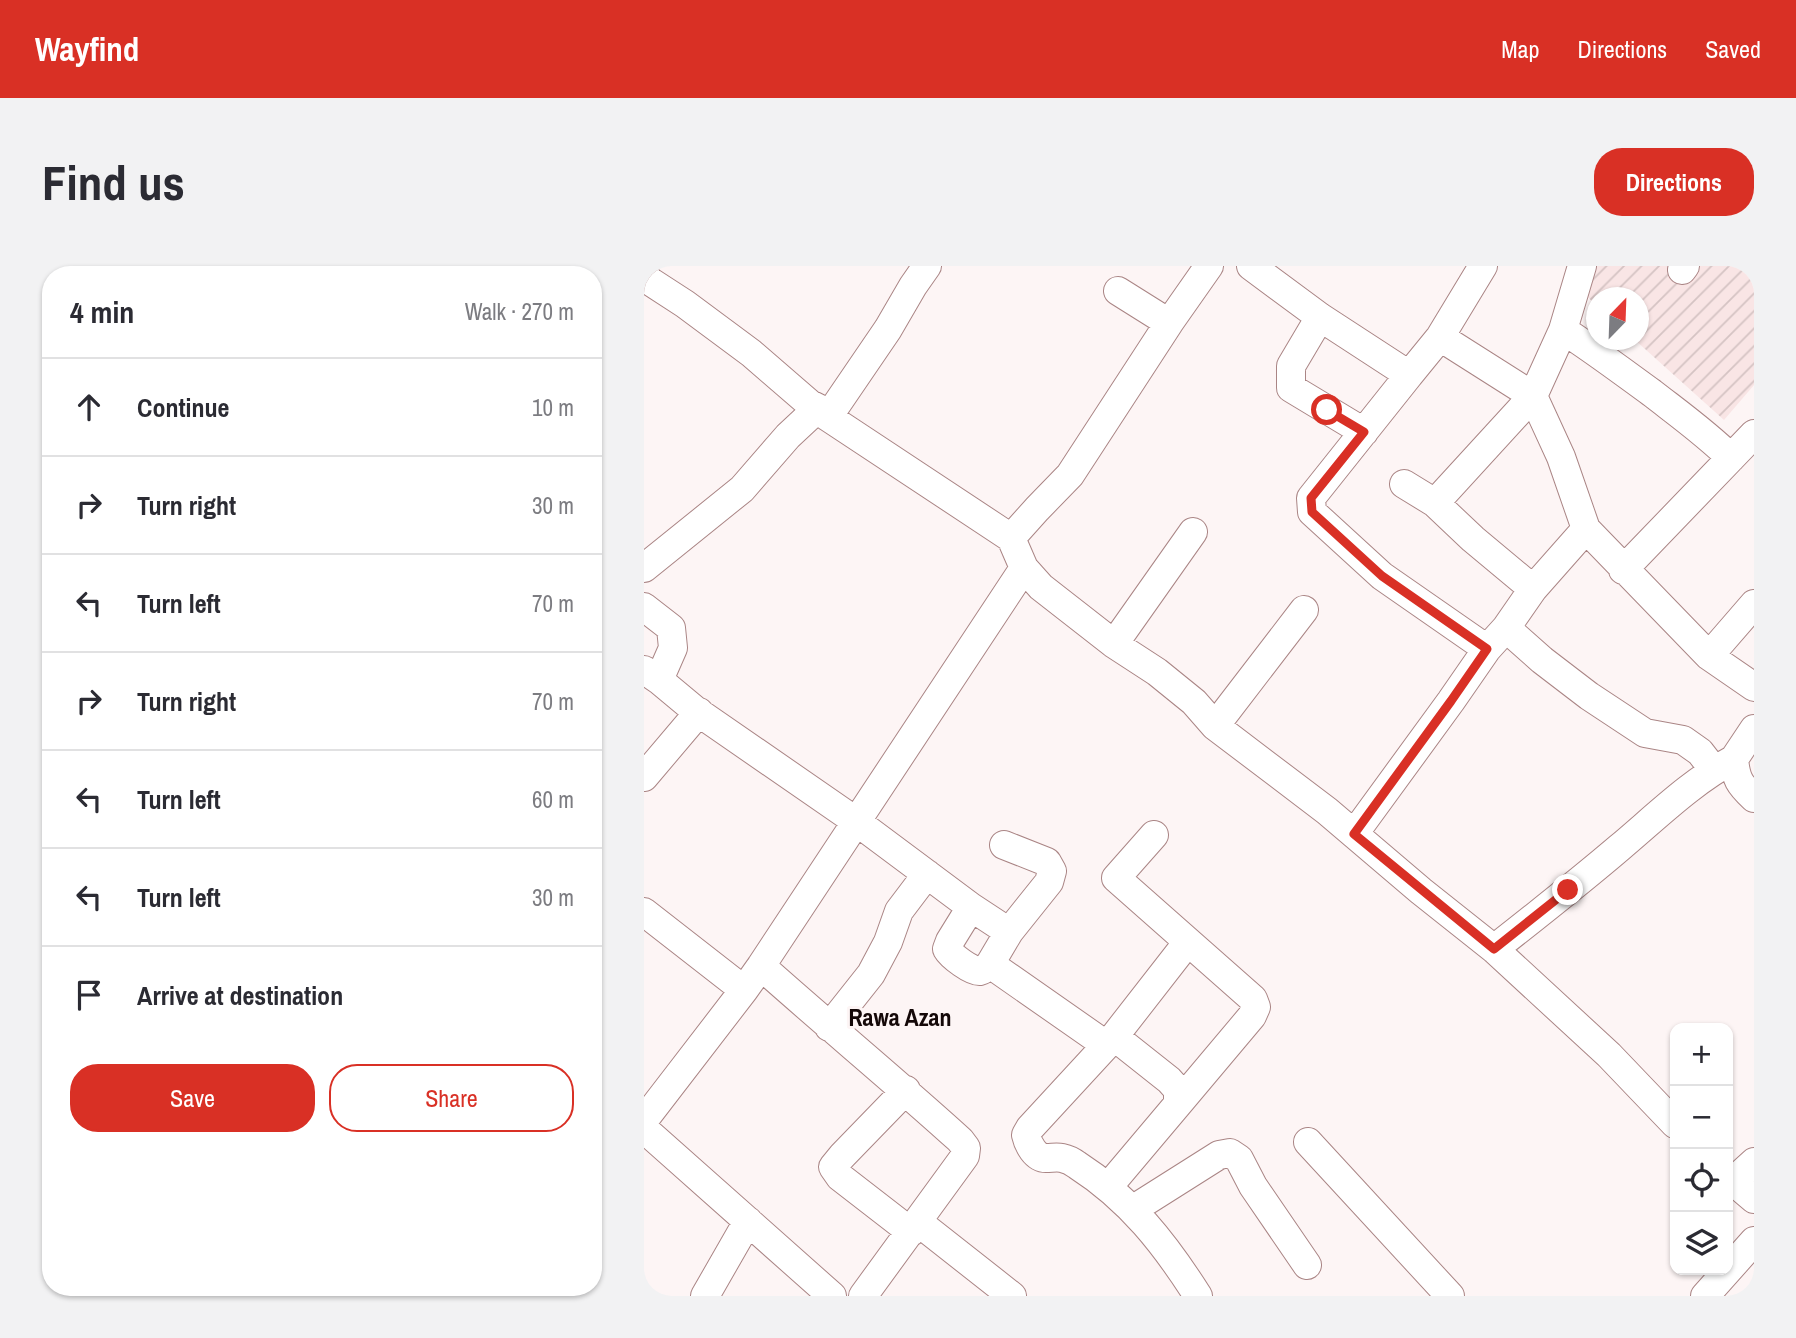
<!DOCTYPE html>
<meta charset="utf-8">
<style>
:root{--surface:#fff;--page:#f2f2f3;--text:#2b2b33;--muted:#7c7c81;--line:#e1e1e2;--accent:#d93025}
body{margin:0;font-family:"Archivo Narrow",sans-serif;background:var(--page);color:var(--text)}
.controls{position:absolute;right:21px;bottom:21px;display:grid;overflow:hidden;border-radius:14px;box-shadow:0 2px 5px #0004}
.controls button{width:63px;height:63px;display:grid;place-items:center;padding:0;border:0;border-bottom:2px solid var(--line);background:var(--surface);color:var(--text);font:35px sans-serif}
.compass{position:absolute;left:942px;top:21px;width:63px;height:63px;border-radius:50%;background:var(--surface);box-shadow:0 2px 5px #0004;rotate:23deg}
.stop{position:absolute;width:21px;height:21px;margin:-16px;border:5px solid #d93025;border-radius:50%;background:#fff}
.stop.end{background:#d93025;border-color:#fff;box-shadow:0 2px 7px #0008}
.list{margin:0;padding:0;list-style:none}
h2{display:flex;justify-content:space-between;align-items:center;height:91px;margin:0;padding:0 28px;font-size:30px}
h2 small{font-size:23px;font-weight:400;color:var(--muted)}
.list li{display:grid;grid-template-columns:46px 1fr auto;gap:21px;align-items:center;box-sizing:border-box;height:98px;padding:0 28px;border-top:2px solid var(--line)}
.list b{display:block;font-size:26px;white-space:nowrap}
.list em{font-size:23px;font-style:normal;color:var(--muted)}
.actions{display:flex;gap:14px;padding:21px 28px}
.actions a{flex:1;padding:16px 0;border:2px solid var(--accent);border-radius:28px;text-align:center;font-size:24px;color:var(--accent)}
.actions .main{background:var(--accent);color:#fff}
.icon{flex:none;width:38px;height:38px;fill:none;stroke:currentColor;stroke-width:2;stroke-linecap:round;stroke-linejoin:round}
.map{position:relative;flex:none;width:1110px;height:1030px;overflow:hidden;border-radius:28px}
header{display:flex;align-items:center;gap:42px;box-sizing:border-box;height:98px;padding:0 35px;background:var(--accent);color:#fff}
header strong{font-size:33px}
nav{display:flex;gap:38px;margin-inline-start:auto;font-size:24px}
.intro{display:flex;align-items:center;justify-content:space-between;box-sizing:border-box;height:168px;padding:0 42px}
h1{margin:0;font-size:49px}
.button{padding:18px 32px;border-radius:28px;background:var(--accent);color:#fff;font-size:24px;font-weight:700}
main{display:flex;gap:42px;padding:0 42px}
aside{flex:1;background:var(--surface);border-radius:28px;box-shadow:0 2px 5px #0004}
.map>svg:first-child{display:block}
</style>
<header>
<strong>Wayfind</strong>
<nav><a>Map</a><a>Directions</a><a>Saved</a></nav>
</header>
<div class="intro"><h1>Find us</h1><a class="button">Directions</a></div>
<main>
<aside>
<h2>4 min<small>Walk · 270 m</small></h2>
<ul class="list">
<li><svg class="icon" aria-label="ahead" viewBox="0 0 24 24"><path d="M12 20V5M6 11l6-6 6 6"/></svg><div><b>Continue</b></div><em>10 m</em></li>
<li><svg class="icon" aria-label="right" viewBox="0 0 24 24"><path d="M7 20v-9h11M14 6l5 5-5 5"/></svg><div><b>Turn right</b></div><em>30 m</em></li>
<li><svg class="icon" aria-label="left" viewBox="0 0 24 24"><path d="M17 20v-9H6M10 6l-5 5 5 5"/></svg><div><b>Turn left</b></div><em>70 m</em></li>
<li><svg class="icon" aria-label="right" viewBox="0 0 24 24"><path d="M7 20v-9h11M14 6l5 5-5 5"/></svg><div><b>Turn right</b></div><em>70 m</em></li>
<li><svg class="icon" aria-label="left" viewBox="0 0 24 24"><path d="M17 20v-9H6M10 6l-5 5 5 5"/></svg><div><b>Turn left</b></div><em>60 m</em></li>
<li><svg class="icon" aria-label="left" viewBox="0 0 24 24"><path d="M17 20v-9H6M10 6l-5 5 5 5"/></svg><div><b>Turn left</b></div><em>30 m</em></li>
<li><svg class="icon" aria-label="arrive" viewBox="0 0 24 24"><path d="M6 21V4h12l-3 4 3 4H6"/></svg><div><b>Arrive at destination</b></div></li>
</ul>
<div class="actions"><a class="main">Save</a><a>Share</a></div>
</aside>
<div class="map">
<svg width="1110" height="1030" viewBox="0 0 1110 1030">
<defs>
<pattern id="industrial-furrows" width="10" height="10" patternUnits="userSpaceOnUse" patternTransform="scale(1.75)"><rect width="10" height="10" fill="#f9e5e5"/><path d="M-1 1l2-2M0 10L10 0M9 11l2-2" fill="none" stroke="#d5c3c3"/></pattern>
</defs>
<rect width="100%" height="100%" fill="#fdf5f5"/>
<!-- industrial -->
<path fill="url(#industrial-furrows)" d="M 944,0 L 1110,0 L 1110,119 L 1080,154 L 991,74 L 994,74 L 994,32 L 952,32 L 952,39 L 936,24 Z"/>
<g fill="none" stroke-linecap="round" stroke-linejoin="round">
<defs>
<path id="minor" d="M 607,0 L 676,51 L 765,109 L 796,71 L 889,130 L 917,191 L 942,263 L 1065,390 L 1110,421
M 1038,4 L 1041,0
M 0,6 L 4,14 L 41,38 L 107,87 L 166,138 L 174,142 L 184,151 L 367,272 L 393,243 L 426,209 L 525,57 L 565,0
M 474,25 L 525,57
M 676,51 L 647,100 L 647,122 L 720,166
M 919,64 C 950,84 979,106 1008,127 C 1035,148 1063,168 1087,192
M 796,71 L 839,0
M 765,109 L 667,232 L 668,246 L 738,310 L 843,383
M 184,151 L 244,63 L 269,20 L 283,0
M 760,218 L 791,237 L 829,273 L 889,323
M 791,237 L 889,130 L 919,64 L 938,0
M 367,272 L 380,302 L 397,321 L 470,378 L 513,406 L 550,436 L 571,460 L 683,545 L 777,625 L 850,683 L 965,789 L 1031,858
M 0,302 L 98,223 L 144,170 L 174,142
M 979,304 L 1110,168
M 0,341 L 27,362 L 29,382 L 15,414
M 862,362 L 898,394 L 945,430 L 1001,467 L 1039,474 L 1056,486 L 1070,504
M 470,378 L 549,266
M 1065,390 L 1110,338
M 0,404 L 15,414 L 51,444 L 213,556 L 327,641 L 365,666
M 571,460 L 660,344
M 1110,463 L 1090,493 C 1092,513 1095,518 1110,532
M 0,511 L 55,446
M 710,568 L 807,435 L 843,383 L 862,362 L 889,323 L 942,263
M 510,569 L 472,612 L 609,733 L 612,741 L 608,750 L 534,838
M 360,579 L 403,596 L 408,605 L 405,616 L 365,666 L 346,698 L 462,779
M 327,641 L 306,675 L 303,683 C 307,690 328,706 336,705 C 340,704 343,701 346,698
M 0,646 L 100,724
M 850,683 C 892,650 934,617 975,582 C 1012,551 1047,516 1090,493
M 117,700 C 183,759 251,815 316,874 L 322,882 L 321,890 L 219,1030
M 185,761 L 227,708 L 244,676 L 255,645 L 283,608
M 469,772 L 543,677
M 262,824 L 198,890 L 189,901 L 196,911 L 267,966
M 0,854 L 100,724 L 117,700 L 380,302
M 0,863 L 188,1030
M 664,876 L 806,1030
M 1084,911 L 1110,933
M 1088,916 L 1110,896
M 464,921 L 534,838 L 534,824 L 525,814 L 472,772 L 469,772 L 386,862 L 382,869 C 384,878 391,892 402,892 C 408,892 413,891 418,892 C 423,893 429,896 433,899 C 486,933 521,978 554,1030
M 488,944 L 575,889 L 586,887 L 595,893 L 609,920 L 663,999
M 274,956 L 368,1030
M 61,1030 L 104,955
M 1061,1030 L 1110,975"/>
</defs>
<!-- minor casing -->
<use href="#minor" stroke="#aa8585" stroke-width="30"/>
<!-- minor -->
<use href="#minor" stroke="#fff" stroke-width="28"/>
</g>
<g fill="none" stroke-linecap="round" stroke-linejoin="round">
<!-- route -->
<path stroke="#d93025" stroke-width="9" d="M 683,144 L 720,166 L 667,232 L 668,246 L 738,310 L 843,383 L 807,435 L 710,568 L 850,683 L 924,624"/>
</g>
<g text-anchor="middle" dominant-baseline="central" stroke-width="6" stroke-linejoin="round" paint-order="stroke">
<!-- neighbourhood labels -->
<g font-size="24" font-weight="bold" fill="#140808" stroke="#fdf5f5">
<text x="256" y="751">Rawa Azan</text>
</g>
</g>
</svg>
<div class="controls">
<button>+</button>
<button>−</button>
<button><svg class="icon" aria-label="locate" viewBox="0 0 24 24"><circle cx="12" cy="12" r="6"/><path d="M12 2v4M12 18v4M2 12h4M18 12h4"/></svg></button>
<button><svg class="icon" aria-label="layers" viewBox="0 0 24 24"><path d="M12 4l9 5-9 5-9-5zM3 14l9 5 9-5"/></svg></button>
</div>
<svg class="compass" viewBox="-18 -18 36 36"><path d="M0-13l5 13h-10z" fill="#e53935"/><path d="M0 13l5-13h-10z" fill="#7c7c81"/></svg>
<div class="stop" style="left:683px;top:144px"></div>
<div class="stop end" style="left:924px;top:624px"></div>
</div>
</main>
